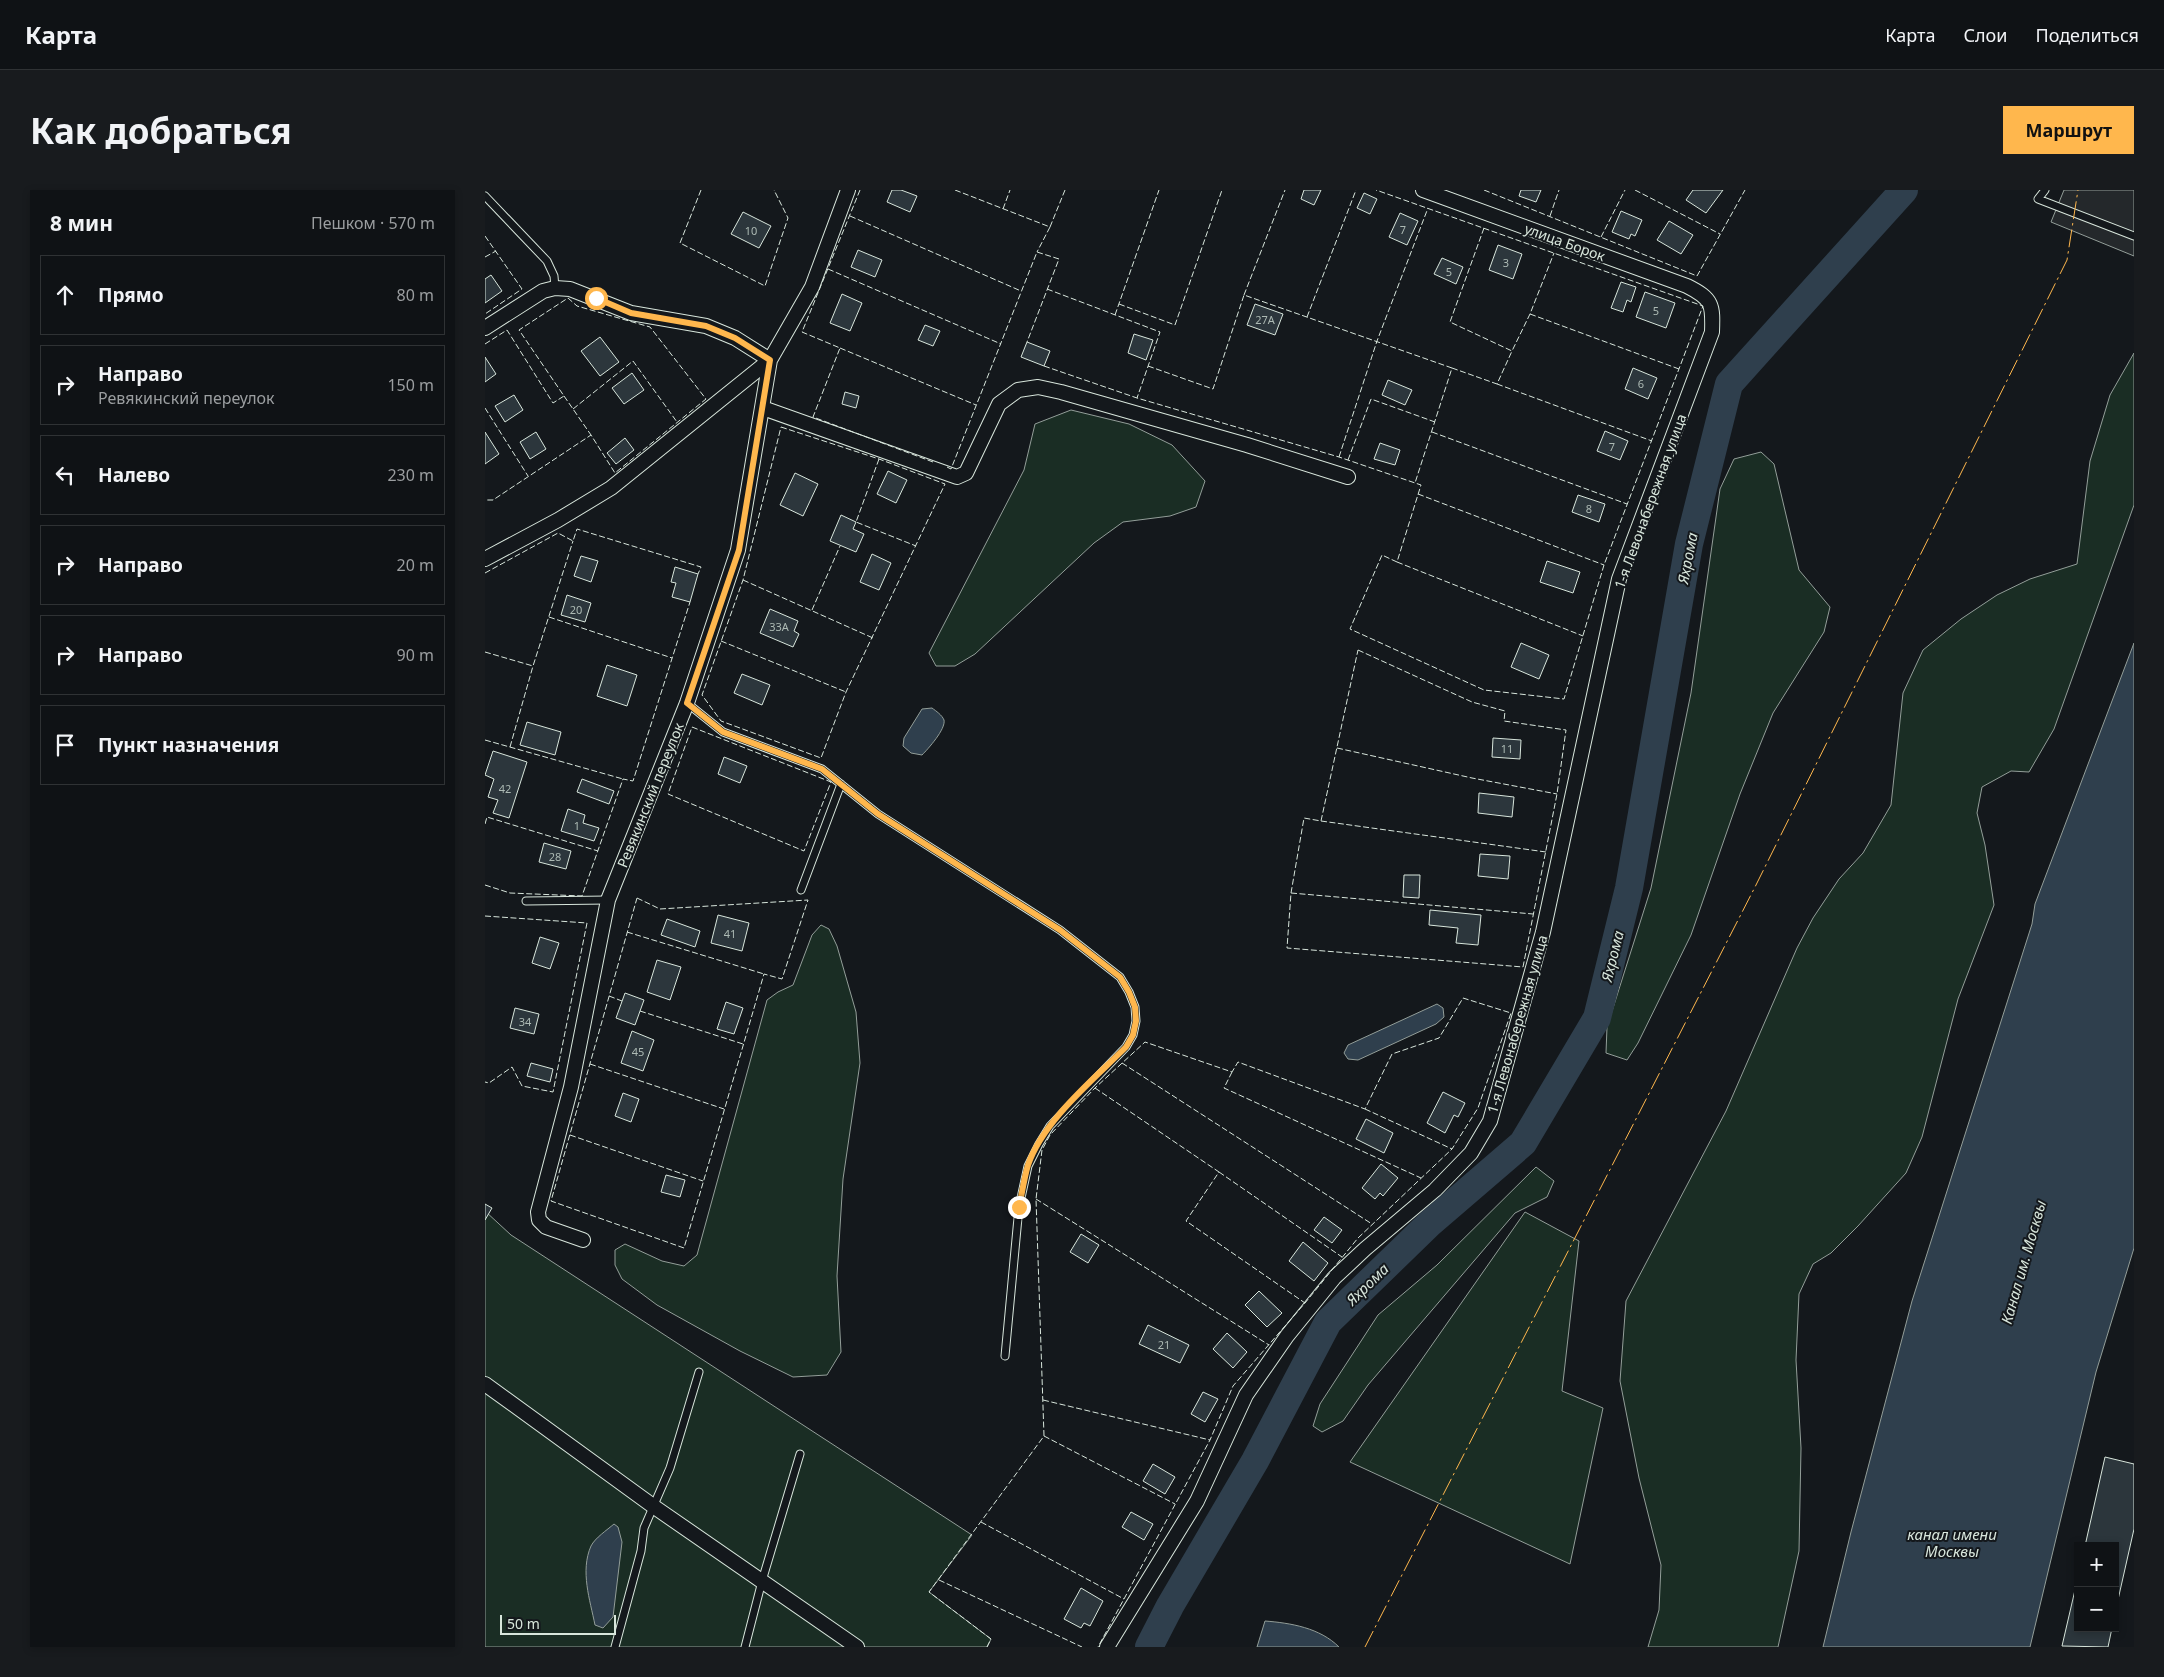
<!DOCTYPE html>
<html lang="ru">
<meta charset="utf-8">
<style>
:root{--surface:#0f1215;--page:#181b1e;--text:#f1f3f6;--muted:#9b9ea0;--line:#2f3234;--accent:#ffb74d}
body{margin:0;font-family:"Noto Sans",sans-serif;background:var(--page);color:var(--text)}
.controls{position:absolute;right:15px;bottom:15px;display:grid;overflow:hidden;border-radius:0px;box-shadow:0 2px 8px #0003}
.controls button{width:45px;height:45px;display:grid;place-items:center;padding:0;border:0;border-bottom:1px solid var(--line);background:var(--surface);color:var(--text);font:25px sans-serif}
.scale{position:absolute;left:15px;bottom:12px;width:116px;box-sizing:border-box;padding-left:5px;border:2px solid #d8e6dc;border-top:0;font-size:14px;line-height:18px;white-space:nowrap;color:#d8e6dc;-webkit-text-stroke:4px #14181c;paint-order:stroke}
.stop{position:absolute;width:15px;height:15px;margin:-11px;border:4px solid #ffb74d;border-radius:50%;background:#fff}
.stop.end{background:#ffb74d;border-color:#fff;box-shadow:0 1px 5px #0008}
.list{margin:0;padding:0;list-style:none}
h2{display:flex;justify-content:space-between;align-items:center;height:65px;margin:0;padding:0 20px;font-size:21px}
h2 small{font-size:16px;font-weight:400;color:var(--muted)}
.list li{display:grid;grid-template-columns:32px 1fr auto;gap:15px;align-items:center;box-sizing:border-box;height:80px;margin:0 10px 10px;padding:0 10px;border:1px solid var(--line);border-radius:0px}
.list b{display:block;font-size:19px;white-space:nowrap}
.list p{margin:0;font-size:16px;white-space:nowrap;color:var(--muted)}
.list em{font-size:16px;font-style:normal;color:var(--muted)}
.icon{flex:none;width:28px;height:28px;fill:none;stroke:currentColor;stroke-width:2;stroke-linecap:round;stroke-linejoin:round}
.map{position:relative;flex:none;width:1649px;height:1457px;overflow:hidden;border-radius:0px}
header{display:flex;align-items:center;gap:30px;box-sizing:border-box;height:70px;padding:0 25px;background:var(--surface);border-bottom:1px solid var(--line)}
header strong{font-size:24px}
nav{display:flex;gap:28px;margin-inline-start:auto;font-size:18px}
.intro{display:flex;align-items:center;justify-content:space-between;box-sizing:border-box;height:120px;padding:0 30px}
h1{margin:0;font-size:35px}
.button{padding:12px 22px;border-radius:0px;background:var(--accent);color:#111;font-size:18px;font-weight:700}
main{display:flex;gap:30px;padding:0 30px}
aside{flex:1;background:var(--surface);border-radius:0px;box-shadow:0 2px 8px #0003}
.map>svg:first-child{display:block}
</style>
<header>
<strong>Карта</strong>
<nav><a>Карта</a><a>Слои</a><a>Поделиться</a></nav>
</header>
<div class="intro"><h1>Как добраться</h1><a class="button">Маршрут</a></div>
<main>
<aside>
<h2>8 мин<small>Пешком · 570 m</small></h2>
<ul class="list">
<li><svg class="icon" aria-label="ahead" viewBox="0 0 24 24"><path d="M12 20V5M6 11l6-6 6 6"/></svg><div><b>Прямо</b></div><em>80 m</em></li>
<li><svg class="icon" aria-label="right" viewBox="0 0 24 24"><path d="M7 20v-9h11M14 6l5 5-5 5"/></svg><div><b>Направо</b><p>Ревякинский переулок</p></div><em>150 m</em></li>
<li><svg class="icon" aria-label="left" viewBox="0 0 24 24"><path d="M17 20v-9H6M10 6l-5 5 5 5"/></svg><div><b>Налево</b></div><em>230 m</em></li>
<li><svg class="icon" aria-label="right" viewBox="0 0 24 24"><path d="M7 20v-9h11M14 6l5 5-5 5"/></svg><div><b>Направо</b></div><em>20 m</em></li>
<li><svg class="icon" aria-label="right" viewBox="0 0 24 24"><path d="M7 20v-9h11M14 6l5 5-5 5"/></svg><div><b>Направо</b></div><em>90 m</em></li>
<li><svg class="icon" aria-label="arrive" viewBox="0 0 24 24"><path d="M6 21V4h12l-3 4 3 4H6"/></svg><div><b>Пункт назначения</b></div></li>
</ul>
</aside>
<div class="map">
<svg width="1649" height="1457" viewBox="0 0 1649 1457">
<rect width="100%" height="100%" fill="#14181c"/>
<!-- green -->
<path fill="#1a2d24" stroke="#939e99" d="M 1649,163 L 1649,315 L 1569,539 L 1544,582 L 1526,581 L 1497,597 L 1492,623 L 1500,655 L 1509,715 L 1473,809 L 1437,947 L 1421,983 L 1373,1036 L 1346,1063 L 1328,1074 L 1314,1104 L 1311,1170 L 1316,1258 L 1314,1361 L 1293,1457 L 1163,1457 L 1174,1420 L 1176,1375 L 1154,1288 L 1135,1191 L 1141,1111 L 1241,921 L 1312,758 L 1328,728 L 1354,689 L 1378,663 L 1406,615 L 1418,503 L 1438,460 L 1476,429 L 1512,405 L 1545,389 L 1592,374 L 1605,271 L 1625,205 Z
M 586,220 L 644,234 L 687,255 L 720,291 L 711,317 L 685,326 L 638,332 L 609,353 L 490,464 L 470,476 L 451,476 L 444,463 L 539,280 L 550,234 Z
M 1276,262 L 1289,274 L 1314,380 L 1345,417 L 1339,442 L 1288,523 L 1255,604 L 1206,745 L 1153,853 L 1142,870 L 1121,863 L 1122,837 L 1166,698 L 1206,503 L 1235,299 L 1249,269 Z
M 336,735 L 344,739 L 352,756 L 371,822 L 375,873 L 358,989 L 352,1086 L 356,1162 L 342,1185 L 308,1187 L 255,1161 L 172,1115 L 137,1089 L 130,1075 L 130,1060 L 140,1054 L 177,1071 L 199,1076 L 212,1065 L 282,810 L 293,802 L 308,795 L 327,745 Z
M 1051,977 L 1069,991 L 1062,1007 L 1030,1023 L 883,1195 L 858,1231 L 837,1242 L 828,1236 L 835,1214 L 893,1125 L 952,1075 Z
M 0,1021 L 26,1045 L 487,1345 L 444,1402 L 506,1449 L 502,1457 L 0,1457 Z
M 1040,1022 L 1094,1051 L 1077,1201 L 1118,1218 L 1085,1374 L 865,1272 Z"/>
<!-- parking -->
<path fill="#24282b" stroke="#939e99" d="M 1579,0 L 1649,0 L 1649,66 L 1566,32 Z"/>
<!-- water -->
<path fill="#2f3f4d" stroke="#939e99" d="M 1649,453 L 1649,1058 L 1611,1182 L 1545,1457 L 1338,1457 L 1366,1342 L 1427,1111 L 1547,734 L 1550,714 Z
M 447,518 C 451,521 457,525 459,530 C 461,539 443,559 437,565 L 426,563 L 418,556 L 419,548 L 437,519 Z
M 952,814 L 958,818 L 959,827 L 951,834 L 873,870 L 863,869 L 859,863 L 863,855 Z
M 129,1334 L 133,1337 L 137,1352 L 128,1427 L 118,1438 L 110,1435 C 105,1410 95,1381 106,1356 C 110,1348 122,1340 129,1334 Z
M 780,1431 C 806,1433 835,1438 854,1457 L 772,1457 Z"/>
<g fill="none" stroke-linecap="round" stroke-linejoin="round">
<!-- river -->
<path stroke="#2f3f4d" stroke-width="28" d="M 664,1457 L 685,1416 L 770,1271 L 843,1132 L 944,1034 L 1038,953 L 1112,828 L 1144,698 L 1204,354 L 1244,194 L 1419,0"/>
</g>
<!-- building -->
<path fill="#2c363c" stroke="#d8e6dc" d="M 407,0 L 416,0 L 432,6 L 425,22 L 402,12 Z
M 819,0 L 836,0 L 829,15 L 816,9 Z
M 1036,0 L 1056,0 L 1051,12 L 1034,6 Z
M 1208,0 L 1238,0 L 1221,23 L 1201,10 Z
M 879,3 L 892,9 L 885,24 L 872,18 Z
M 1136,21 L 1157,30 L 1150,46 L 1146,44 L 1144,49 L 1127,42 Z
M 258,22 L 286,36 L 274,58 L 246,44 Z
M 915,23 L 933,31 L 922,55 L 904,47 Z
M 1184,31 L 1208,45 L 1196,64 L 1172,50 Z
M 1013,55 L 1037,64 L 1028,89 L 1004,80 Z
M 373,60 L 397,70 L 390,87 L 366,77 Z
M 957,68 L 978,77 L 971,94 L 949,84 Z
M 6,85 L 17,101 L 0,113 L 0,89 Z
M 1136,92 L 1151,97 L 1146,112 L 1142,110 L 1138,122 L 1126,118 Z
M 1160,102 L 1190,113 L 1181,138 L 1151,127 Z
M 357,104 L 377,113 L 365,141 L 345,133 Z
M 770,114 L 798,124 L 790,145 L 762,135 Z
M 440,135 L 455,141 L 448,156 L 433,150 Z
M 649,144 L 668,150 L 661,170 L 643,163 Z
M 115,147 L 134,172 L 115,186 L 96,161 Z
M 542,152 L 565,161 L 559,176 L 536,167 Z
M 0,167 L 11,184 L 0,192 Z
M 1148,178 L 1172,188 L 1163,209 L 1140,199 Z
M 147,183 L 159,200 L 139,214 L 127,198 Z
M 903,190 L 927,200 L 920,215 L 897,205 Z
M 360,202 L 374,206 L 371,218 L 357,214 Z
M 29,205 L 38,220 L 20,232 L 10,216 Z
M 1120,241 L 1143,251 L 1135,270 L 1112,261 Z
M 0,242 L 14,264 L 0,274 Z
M 51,242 L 61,259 L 45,269 L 35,252 Z
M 140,248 L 149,260 L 131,274 L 122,263 Z
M 895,253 L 915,260 L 910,275 L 889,269 Z
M 403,281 L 422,290 L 411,313 L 392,304 Z
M 310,283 L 333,294 L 318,326 L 295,315 Z
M 1093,305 L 1120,314 L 1114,332 L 1087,322 Z
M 356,325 L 371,332 L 368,339 L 379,344 L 371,362 L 345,351 Z
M 387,364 L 406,373 L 394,400 L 375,392 Z
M 96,366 L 113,371 L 106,392 L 89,386 Z
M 1062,371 L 1095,382 L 1088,403 L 1055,392 Z
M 190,377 L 213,384 L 205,412 L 187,407 L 191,393 L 186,392 Z
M 82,405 L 106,413 L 100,432 L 76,425 Z
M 285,419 L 313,431 L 309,441 L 314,444 L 308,457 L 275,443 Z
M 1036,453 L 1064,465 L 1054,489 L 1026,477 Z
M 122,475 L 152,485 L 142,516 L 112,506 Z
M 257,484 L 285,495 L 277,515 L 249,503 Z
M 42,532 L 76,542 L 70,565 L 35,555 Z
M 1008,548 L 1036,550 L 1035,569 L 1007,567 Z
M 8,561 L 42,572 L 24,628 L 8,623 L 13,610 L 3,607 L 9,589 L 0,585 Z
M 239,567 L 262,576 L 255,593 L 233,584 Z
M 97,589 L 129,601 L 124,614 L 92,602 Z
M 994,603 L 1029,607 L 1027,627 L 993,623 Z
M 83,619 L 100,625 L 98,633 L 114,638 L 109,651 L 76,641 Z
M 59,653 L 86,661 L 81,679 L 54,672 Z
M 995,664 L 1025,666 L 1023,689 L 993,686 Z
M 919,685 L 935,685 L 934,708 L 918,707 Z
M 945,720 L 996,725 L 993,755 L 971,753 L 973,738 L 944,735 Z
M 233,725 L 264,733 L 257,761 L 226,753 Z
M 182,729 L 215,741 L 210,757 L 176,745 Z
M 55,747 L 74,753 L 65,779 L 47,773 Z
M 172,770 L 196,777 L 185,810 L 162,802 Z
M 140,803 L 159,810 L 150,835 L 131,828 Z
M 241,812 L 258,818 L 249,844 L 232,839 Z
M 30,818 L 54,824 L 49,844 L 25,838 Z
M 147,841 L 169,850 L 158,881 L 136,873 Z
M 46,873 L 68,879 L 65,892 L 42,886 Z
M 958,902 L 980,913 L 973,927 L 969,925 L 960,943 L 942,933 Z
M 138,903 L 154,909 L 146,932 L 130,926 Z
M 881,929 L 908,943 L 899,963 L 871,949 Z
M 896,974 L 913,988 L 898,1006 L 895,1003 L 890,1009 L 877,998 Z
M 181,985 L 200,990 L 195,1007 L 176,1002 Z
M 0,1014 L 7,1018 L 0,1030 Z
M 839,1027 L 857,1040 L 847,1053 L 829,1040 Z
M 596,1044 L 614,1055 L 603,1073 L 585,1062 Z
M 818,1052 L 843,1073 L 829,1091 L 804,1071 Z
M 774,1101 L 797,1123 L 782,1137 L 760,1115 Z
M 663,1135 L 704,1155 L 695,1173 L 654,1154 Z
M 742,1143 L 762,1162 L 748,1178 L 728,1159 Z
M 718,1202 L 733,1209 L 720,1232 L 706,1224 Z
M 1620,1267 L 1649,1274 L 1649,1339 L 1630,1423 L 1630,1356 L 1600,1356 Z
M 668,1274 L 690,1287 L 680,1304 L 658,1291 Z
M 646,1322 L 668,1334 L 659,1350 L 637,1337 Z
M 1593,1387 L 1593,1438 L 1627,1438 L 1623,1457 L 1577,1456 Z
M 596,1398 L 618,1411 L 605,1436 L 599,1433 L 596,1438 L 579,1429 Z"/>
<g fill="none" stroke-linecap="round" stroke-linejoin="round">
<defs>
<path id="lane" d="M 1560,0 L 1553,9 L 1649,46
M 0,6 L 62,71 L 69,86 L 70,98
M 202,513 L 238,542 L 337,579 L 393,624 L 575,740 L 635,787 L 644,802 L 650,817 L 651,831 L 648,845 L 641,857 L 565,936 L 554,954 L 543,976 L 534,1017 L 520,1166
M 316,700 L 356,594
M 41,711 L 123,710
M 130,1457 L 156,1361 L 159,1338 L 185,1278 L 214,1182
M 260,1457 L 277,1391 L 315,1264"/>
<path id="street" d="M 0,138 L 58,101 L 70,98 L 85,99 L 146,123 L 221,136 L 250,148 L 285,170 L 126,298 L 73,330 L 0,369
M 278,218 L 472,287 L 481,283 L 514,214 L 533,200 L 553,197 L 576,202 L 762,255 L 863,287
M 98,1050 L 61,1037 L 54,1030 L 53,1022 L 86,897 L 123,710 L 202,513 L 253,360 L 285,170 L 327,97 L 363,0
M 0,1194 L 168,1316 L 372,1457
M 622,1457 L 712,1311 L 761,1205 L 802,1146 L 849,1088 L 880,1059 L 950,1000 L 986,963 L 1005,931 L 1058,742 L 1134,389 L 1227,142 C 1228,115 1228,109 1202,96 L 938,0"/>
</defs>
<!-- lane casing -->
<use href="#lane" stroke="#d8e6dc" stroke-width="9"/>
<!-- street casing -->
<use href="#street" stroke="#d8e6dc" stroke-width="16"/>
<!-- lane -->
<use href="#lane" stroke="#14181c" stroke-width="7"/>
<!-- street -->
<use href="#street" stroke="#14181c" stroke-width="14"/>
<!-- fence -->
<path stroke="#d8e6dc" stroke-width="1" stroke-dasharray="6 2.5" stroke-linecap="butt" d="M 216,0 L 195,53 L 280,96 L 303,28 L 289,0
M 375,0 L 317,142 L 355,158 L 328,227 L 448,272
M 470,0 L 565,37 L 552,62
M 999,0 L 1212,86 L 1260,0
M 1150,0 L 1235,44
M 518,19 L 525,0
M 365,26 L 536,101
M 1065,26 L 1074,0
M 565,37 L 580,0
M 999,38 L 965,132 L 1027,161 L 1045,124 L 1069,63
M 0,46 L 37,99 L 0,124
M 1116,47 L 1140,0
M 0,67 L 11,61
M 343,79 L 516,154
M 562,99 L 675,142 L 652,208
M 759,105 L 800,0
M 634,114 L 690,135 L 737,0
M 1045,124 L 1194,179
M 630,125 L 674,0
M 822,127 L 871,0
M 0,154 L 22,140 L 68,213 L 79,206 L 34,140 L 83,108 L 92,116 L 165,137 L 221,209 L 130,283 L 106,245 L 8,310 L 0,310
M 355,158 L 491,215
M 559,176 L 652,208 L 854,267 L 936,295 L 912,372 L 897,365 L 865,439 L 999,500 L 1079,509 L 1119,375 L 1218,116 L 891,0
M 663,176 L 728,199 L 759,105 L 967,178 L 930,293
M 967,178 L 1012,194 L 1027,161
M 1012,194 L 1167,251
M 79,206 L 106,245
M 0,218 L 43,286
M 88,219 L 148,171 L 192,232
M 296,237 L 394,269 L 460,294 L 361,502 L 336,568 L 236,531 L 217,505 L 258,390 Z
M 947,242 L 1142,314
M 854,267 L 892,151 L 943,18
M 394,269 L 371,332 L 431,356
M 863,270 L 886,209 L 950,232
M 462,277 L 466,279 L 552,62 L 574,69 L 542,152
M 933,304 L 1119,375
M 912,372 L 1098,446
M 0,383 L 73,343 L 88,351 L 92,339 L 216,377 L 213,384
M 258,390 L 388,448
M 327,420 L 355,356
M 64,427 L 187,468
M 236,451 L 361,502
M 873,460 L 987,512 L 1020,521 L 1019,531 L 1081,540 L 1072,604 L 1038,777 L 802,758 L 806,703 L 819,628 L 836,631 Z
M 0,462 L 48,476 L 88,351
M 207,537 L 346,592 L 319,661 L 183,604 Z
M 0,550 L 138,589
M 25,557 L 48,476
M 852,558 L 987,588 L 1072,604
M 836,631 L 1061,662
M 0,634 L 2,627 L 113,661
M 0,695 L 25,703 L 97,706 L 138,589 L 148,591 L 205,412
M 806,703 L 1048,724
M 152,708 L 175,719 L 323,710 L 297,789 L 279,784 L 199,1058 L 66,1011 Z
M 0,726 L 102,733 L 68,902 L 37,896 L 27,877 L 4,893 L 0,892
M 142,742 L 279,784
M 124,806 L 137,811
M 155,821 L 258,854
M 637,873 L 887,1034
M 105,874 L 239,919
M 747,882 L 739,898 L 936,988
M 610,898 L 734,982 L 701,1031 L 820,1113
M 880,919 L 967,959
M 85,945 L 218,991
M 734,982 L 857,1067
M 551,1009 L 784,1155
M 558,1210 L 725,1250
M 559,1246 L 690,1314
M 496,1332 L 639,1409
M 454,1390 L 597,1457
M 502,1457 L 506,1449 L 444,1402 L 559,1246 L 551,1009 L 557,960 L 565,945 L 610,898 L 660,852 L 747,882 L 753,872 L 880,919 L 907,864 L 954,848 L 978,808 L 1026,823 L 993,918 L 967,959 L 873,1048 L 820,1113 L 748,1196 L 725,1250 L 613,1457"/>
<!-- power -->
<path stroke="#ffb74d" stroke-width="1" stroke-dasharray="18 4 2.5 4" stroke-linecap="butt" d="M 880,1457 L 1270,697 L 1582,70 L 1593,0"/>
</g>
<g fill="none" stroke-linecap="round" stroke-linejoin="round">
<!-- route -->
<path stroke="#ffb74d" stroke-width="6" d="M 111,108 L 146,123 L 221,136 L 250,148 L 285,170 L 254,360 L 202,513 L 238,542 L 337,579 L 393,624 L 575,740 L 635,787 L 644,802 L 650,817 L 651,831 L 648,845 L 641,857 C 608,890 558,931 543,975 C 539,988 537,1004 534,1017"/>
</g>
<g text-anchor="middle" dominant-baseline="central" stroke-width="4" stroke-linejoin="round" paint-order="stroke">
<!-- number labels -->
<g font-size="11" fill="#adbab4">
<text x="918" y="39">7</text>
<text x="266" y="40">10</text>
<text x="1021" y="72">3</text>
<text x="964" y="81">5</text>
<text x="1171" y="120">5</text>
<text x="780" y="129">27А</text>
<text x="1156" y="193">6</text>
<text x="1127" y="256">7</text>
<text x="1104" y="318">8</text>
<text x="91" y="419">20</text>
<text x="294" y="436">33А</text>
<text x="1022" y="558">11</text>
<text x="20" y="598">42</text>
<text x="92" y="635">1</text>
<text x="70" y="666">28</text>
<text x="245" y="743">41</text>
<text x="40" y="831">34</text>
<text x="153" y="861">45</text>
<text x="679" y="1154">21</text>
</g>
<!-- street labels -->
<g font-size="14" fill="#d8e6dc" stroke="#14181c">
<text transform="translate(1080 52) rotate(20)">улица Борок</text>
<text transform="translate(1165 311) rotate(-70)">1-я Левонабережная улица</text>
<text transform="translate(165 605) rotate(-68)">Ревякинский переулок</text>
<text transform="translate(1032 834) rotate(-74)">1-я Левонабережная улица</text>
</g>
<!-- water labels -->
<g font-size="15" font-style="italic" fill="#d8e6dc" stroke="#14181c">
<text transform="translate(1202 368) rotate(-79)">Яхрома</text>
<text transform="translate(1127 766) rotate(-76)">Яхрома</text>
<text transform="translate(1538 1072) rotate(-74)">Канал им. Москвы</text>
<text transform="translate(882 1094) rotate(-44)">Яхрома</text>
<text x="1467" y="1344">канал имени<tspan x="1467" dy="17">Москвы</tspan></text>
</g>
</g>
</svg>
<div class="controls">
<button>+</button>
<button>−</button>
</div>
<div class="scale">50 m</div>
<div class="stop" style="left:111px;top:108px"></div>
<div class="stop end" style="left:534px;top:1017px"></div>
</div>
</main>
